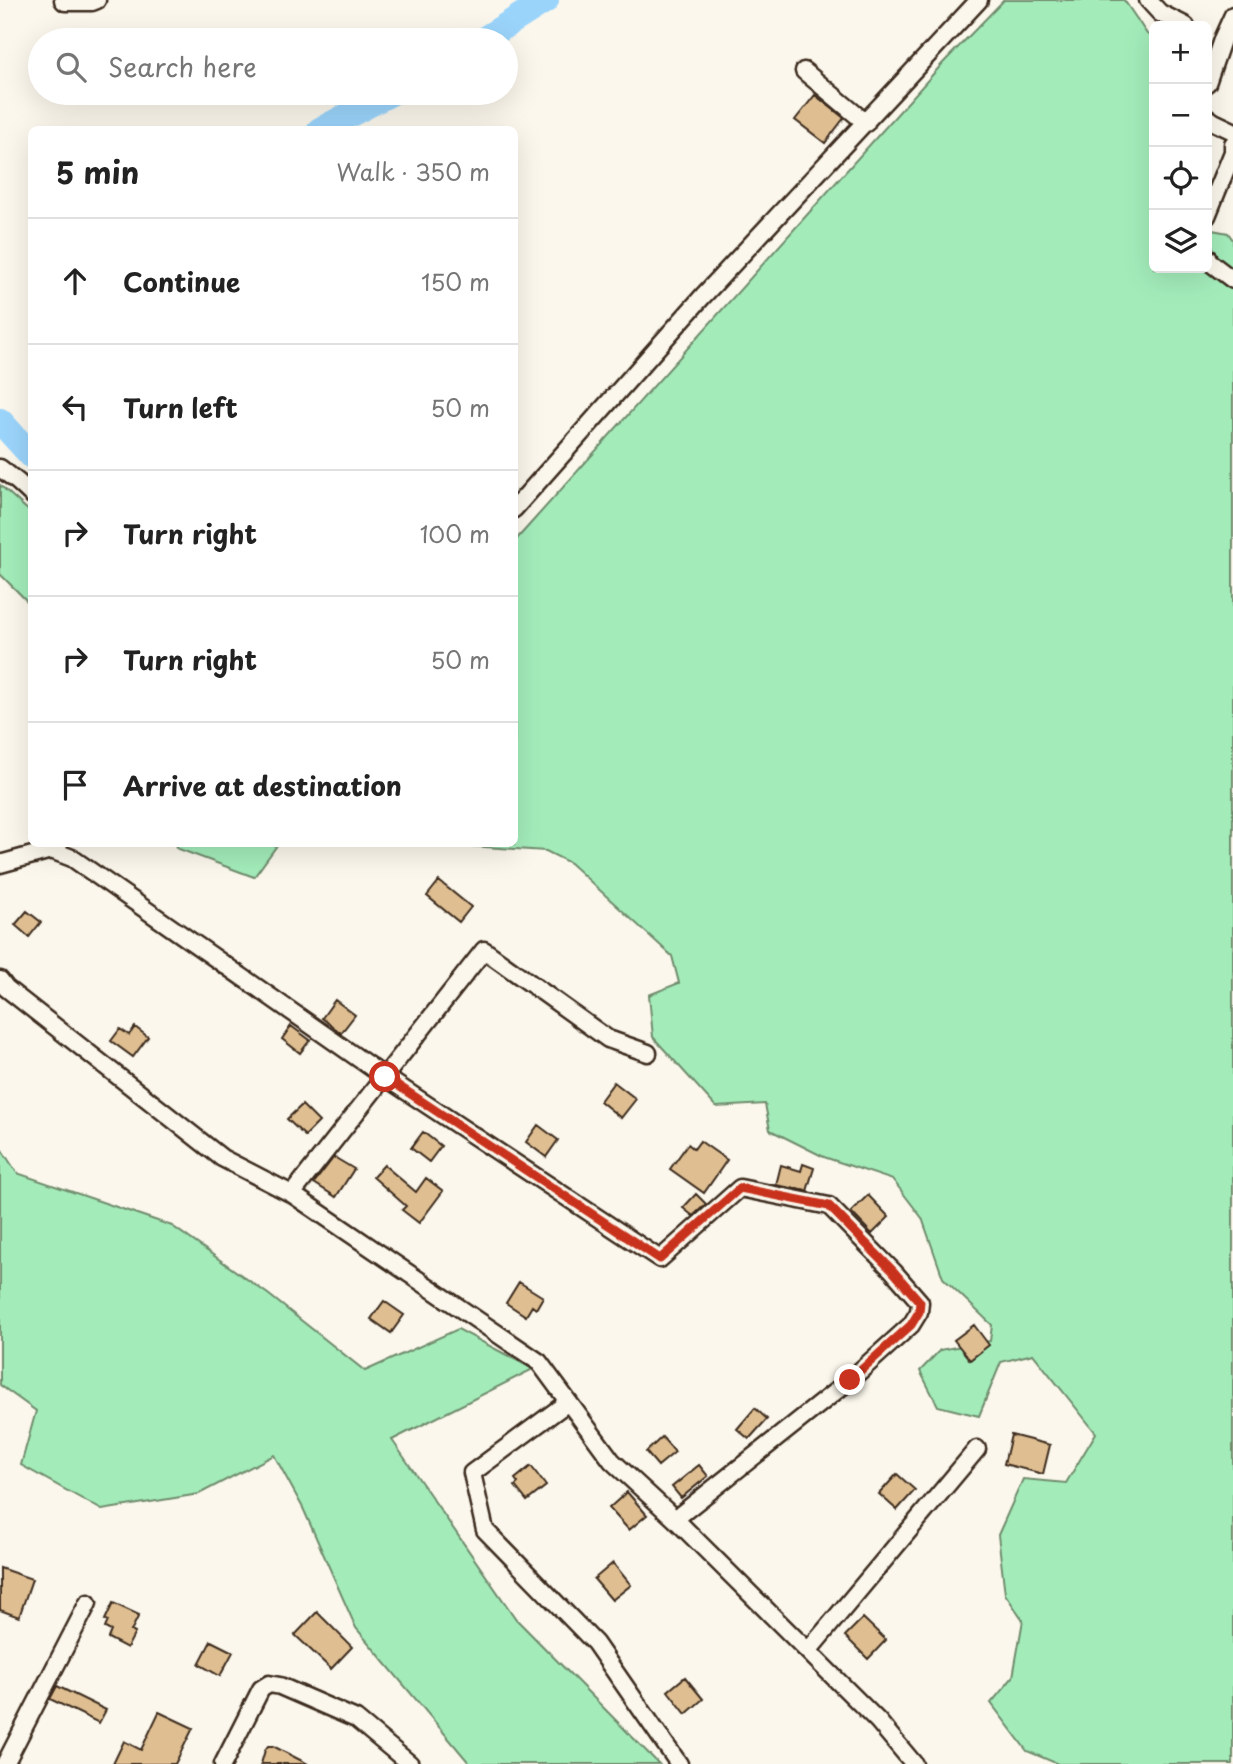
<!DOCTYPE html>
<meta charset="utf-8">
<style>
:root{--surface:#fff;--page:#f2f2f2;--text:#222;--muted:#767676;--line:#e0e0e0}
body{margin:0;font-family:"Playpen Sans",sans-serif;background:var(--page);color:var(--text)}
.controls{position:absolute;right:21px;top:21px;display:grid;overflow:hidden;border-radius:10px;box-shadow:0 7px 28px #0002}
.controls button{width:63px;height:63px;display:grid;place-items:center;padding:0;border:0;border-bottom:2px solid var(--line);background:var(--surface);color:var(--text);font:35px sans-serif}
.stop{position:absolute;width:21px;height:21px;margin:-16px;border:5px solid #c8321e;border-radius:50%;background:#fff}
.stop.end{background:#c8321e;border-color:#fff;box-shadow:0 2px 7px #0008}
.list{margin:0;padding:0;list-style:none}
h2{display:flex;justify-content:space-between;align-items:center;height:91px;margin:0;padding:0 28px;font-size:30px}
h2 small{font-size:23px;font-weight:400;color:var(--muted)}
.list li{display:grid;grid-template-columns:46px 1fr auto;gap:21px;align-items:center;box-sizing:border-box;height:126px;padding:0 28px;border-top:2px solid var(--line)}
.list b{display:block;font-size:26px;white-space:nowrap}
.list em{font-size:23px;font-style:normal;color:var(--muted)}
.icon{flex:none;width:38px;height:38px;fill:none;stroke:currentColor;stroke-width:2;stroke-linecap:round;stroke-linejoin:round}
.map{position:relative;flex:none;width:1233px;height:1764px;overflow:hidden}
.search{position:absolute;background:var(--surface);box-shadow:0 7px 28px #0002;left:28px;top:28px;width:490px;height:77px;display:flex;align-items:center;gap:18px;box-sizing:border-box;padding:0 24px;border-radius:38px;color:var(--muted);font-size:26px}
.panel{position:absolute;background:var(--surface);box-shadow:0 7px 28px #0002;left:28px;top:126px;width:490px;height:721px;border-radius:10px}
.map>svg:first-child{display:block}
</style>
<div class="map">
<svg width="1233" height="1764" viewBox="0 0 1233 1764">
<rect width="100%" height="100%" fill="#fbf7ec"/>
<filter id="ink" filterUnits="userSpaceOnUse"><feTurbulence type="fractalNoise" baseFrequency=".0143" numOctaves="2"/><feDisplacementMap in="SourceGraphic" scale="14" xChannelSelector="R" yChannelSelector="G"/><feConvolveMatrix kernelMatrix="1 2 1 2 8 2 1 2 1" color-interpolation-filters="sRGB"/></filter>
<g filter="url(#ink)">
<!-- green -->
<path fill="#a3ecba" stroke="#6f8b6c" stroke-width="2" d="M 1004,0 L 1124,0 L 1147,34 L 1154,38 L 1154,268 L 1207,268 L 1207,229 L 1228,233 L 1233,240 L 1233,1764 L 1058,1764 L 1027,1751 L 991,1703 L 1013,1677 L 1023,1620 L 1005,1594 L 998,1535 L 1023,1479 L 1066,1483 L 1096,1433 L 1033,1354 L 1001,1362 L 979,1416 L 938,1406 L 920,1371 L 940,1350 L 990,1341 L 992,1325 L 943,1278 L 922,1218 L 893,1180 L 824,1157 L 770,1130 L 765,1104 L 716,1107 L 653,1037 L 649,995 L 679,983 L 672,956 L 570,863 L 546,851 L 470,846 L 464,844 L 514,844 L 515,541 L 943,63 Z
M 0,485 L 31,513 L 31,605 L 0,574 Z
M 178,844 L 278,844 L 254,877 L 176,848 Z
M 0,1147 L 17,1173 L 172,1226 L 268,1294 L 365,1371 L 458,1329 L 533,1369 L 392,1440 L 516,1619 L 659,1764 L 470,1764 L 356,1628 L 303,1508 L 274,1455 L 199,1494 L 102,1510 L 21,1465 L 36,1411 L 0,1385 Z"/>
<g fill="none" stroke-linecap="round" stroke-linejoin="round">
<!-- river -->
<path stroke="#9bd4fb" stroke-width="26" d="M 483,40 L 546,0
M 320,130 L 391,93
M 0,421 L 32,456"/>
</g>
<!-- building -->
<path fill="#dfbf92" stroke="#3b2a1e" stroke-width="2" d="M 815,95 L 844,118 L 825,143 L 795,120 Z
M 439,881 L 471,907 L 459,922 L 427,896 Z
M 27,911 L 41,922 L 29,937 L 15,925 Z
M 335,1000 L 355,1015 L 341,1033 L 322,1018 Z
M 291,1026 L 310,1040 L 300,1053 L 282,1039 Z
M 135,1027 L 148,1037 L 133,1057 L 111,1041 L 120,1029 L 129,1035 Z
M 614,1082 L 636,1099 L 621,1118 L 600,1101 Z
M 302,1105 L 319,1122 L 305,1136 L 287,1119 Z
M 538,1125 L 558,1140 L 546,1157 L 526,1142 Z
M 423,1132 L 441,1146 L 429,1162 L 411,1148 Z
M 700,1141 L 727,1160 L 704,1193 L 670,1169 L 688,1144 L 694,1149 Z
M 334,1157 L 354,1169 L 336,1197 L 314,1183 Z
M 803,1164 L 814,1168 L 807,1191 L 776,1185 L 781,1165 L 801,1171 Z
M 384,1165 L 416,1192 L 426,1178 L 443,1191 L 419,1223 L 402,1210 L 406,1206 L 373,1177 Z
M 696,1194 L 706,1204 L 693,1216 L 683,1208 Z
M 868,1195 L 889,1217 L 872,1234 L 851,1212 Z
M 519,1282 L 543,1297 L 536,1309 L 532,1306 L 526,1316 L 506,1303 Z
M 384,1301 L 404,1315 L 391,1333 L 371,1319 Z
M 974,1325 L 989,1345 L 970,1360 L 954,1340 Z
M 755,1408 L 767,1419 L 749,1439 L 737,1429 Z
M 1011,1435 L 1050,1445 L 1043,1474 L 1004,1464 Z
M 662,1437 L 675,1452 L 658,1466 L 646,1452 Z
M 699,1465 L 708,1476 L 681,1498 L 672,1487 Z
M 531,1466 L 546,1486 L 527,1501 L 515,1486 L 518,1483 L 515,1479 Z
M 897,1474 L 915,1490 L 897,1510 L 879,1494 Z
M 627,1492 L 647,1515 L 629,1530 L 609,1508 Z
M 613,1563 L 631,1585 L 612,1600 L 594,1579 Z
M 0,1568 L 32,1579 L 19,1617 L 0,1610 Z
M 113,1603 L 139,1615 L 131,1631 L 135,1633 L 127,1648 L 108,1638 L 111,1631 L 105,1628 L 108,1621 L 105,1620 Z
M 317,1612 L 352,1647 L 331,1669 L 295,1635 Z
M 863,1618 L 886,1640 L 868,1659 L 845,1636 Z
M 211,1641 L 233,1652 L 220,1676 L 199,1664 Z
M 685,1677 L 703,1699 L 686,1714 L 668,1691 Z
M 57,1686 L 106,1710 L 99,1723 L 50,1699 Z
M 159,1712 L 193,1728 L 175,1764 L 113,1764 L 124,1741 L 141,1750 Z
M 268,1746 L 273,1746 L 308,1764 L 261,1764 L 265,1750 Z"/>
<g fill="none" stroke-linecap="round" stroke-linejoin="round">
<defs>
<path id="minor" d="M 63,0 L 65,2 L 92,2 L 97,0
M 1148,0 L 1160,13 L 1186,26
M 804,71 L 866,123
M 1207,83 L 1223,37 L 1233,15
M 1207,117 L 1214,122 L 1233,131
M 1207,216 L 1233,152 L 1233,144
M 1207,257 L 1208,261 L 1233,280
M 0,468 L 18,482 L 32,495
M 514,509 L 703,296 L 979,0
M 51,850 L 72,858 L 385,1077 L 660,1259 L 740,1188 L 829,1206 L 893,1271 L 920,1302 L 919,1312 L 911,1325 L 850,1380 L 675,1519
M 0,864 L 51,850 L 58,846
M 0,980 L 6,988 L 222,1158 L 292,1194 L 539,1362 L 612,1461 L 675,1519 L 878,1721 L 914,1764
M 292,1194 L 484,950 L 608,1039 L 648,1053
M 568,1402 L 472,1473 L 485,1530 L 595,1643 L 679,1764
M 808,1651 L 977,1449
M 5,1764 L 88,1603
M 223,1764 L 261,1689 L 269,1684 L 280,1686 L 356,1719 L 410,1764"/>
</defs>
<!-- minor casing -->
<use href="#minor" stroke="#3b2a1e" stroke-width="21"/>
<!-- minor -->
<use href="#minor" stroke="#fbf7ec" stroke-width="16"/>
</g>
</g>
<g fill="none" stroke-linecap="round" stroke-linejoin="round" filter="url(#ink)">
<!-- route -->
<path stroke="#c8321e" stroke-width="9" d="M 385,1077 L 660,1259 L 740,1188 L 829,1206 L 893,1271 L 920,1302 L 919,1312 L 911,1325 L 850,1380"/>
</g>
</svg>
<div class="controls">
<button>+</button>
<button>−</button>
<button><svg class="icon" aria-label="locate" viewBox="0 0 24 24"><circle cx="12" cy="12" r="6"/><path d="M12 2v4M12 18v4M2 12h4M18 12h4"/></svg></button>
<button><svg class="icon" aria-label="layers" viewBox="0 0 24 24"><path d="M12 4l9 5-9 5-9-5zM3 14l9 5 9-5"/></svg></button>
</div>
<div class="stop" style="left:385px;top:1077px"></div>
<div class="stop end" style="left:850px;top:1380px"></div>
<div class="search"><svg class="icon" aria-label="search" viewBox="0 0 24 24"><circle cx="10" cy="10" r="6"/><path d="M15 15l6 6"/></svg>Search here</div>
<section class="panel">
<h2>5 min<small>Walk · 350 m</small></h2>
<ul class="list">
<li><svg class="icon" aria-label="ahead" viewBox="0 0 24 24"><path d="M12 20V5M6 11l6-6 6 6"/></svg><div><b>Continue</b></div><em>150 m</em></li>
<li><svg class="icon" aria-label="left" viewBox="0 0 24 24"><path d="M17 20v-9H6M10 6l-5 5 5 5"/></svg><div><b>Turn left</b></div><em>50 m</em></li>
<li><svg class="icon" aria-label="right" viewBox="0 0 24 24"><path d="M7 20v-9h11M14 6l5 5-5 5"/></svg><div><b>Turn right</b></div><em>100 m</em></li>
<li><svg class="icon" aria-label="right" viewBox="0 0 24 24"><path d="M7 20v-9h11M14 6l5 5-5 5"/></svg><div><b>Turn right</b></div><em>50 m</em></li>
<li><svg class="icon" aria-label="arrive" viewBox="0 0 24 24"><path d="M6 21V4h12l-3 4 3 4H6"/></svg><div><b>Arrive at destination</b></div></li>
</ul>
</section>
</div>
